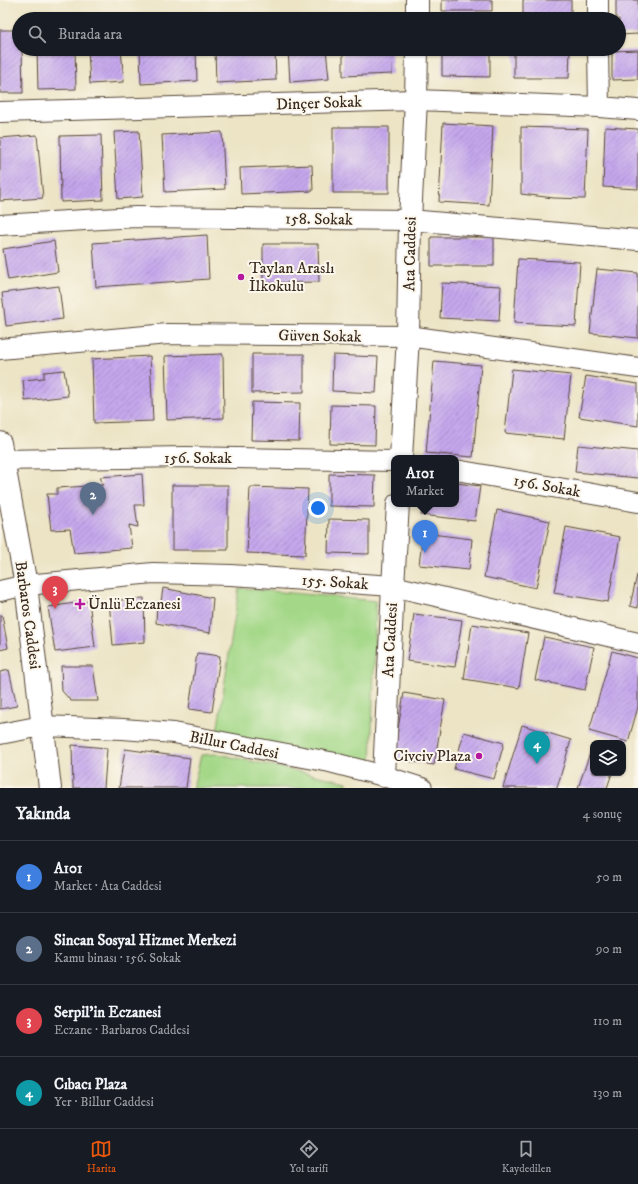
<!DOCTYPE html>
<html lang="tr">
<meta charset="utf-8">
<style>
:root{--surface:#171b24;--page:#242831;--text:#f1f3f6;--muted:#9ea1a6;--line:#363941;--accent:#ea580c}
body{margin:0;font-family:"IM FELL DW Pica",serif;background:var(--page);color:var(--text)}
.controls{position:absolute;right:12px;bottom:12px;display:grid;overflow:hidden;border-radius:8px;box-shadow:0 1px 3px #0004}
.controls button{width:36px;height:36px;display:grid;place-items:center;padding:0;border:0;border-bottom:1px solid var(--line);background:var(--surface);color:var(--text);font:20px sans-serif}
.you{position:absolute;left:318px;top:508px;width:14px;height:14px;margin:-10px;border:3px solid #fff;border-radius:50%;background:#1a73e8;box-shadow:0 0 0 6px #1a73e833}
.badge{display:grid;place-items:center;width:26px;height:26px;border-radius:50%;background:var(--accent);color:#fff;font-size:13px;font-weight:700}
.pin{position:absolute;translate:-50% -33px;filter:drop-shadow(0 1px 2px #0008)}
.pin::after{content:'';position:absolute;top:21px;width:14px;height:12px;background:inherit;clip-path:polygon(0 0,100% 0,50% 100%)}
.popup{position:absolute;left:391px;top:455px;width:68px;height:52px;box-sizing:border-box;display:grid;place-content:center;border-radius:8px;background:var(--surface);filter:drop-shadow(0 1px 3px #0005);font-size:13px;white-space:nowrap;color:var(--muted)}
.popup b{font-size:15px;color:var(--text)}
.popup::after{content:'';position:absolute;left:50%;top:100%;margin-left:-8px;border:8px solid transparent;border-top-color:var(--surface)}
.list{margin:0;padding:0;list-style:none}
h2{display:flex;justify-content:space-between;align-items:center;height:52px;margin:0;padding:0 16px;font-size:17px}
h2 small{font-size:13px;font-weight:400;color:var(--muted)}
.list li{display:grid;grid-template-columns:26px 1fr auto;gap:12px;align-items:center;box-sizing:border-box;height:72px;padding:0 16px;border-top:1px solid var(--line)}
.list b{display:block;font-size:15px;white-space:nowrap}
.list p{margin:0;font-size:13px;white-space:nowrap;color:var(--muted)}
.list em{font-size:13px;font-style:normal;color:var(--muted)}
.icon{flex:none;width:22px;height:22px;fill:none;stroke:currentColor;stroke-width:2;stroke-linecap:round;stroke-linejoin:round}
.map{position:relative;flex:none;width:638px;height:788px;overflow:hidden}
.search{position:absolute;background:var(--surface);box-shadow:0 1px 3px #0004;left:12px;right:12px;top:12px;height:44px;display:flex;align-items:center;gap:10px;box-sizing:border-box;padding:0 14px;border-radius:22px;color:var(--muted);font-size:15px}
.sheet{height:340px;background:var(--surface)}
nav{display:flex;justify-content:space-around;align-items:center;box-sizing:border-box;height:56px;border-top:1px solid var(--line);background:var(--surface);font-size:11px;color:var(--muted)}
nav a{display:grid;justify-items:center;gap:2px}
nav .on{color:var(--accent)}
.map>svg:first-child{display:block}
</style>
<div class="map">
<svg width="638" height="788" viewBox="0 0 638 788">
<defs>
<pattern id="building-hatch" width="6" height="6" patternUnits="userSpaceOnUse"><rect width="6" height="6" fill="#c5a7ed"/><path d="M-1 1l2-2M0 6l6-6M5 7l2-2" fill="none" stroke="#a188bf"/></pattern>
</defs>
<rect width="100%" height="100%" fill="#fbf7ec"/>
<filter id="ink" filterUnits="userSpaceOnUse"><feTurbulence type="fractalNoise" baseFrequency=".025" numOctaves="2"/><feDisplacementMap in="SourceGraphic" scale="8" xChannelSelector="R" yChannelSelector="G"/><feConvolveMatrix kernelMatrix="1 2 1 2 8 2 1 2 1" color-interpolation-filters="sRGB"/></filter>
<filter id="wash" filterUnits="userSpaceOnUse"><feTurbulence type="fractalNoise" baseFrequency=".012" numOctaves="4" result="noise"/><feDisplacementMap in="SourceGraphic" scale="16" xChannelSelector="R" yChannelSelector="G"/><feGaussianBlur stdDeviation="0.9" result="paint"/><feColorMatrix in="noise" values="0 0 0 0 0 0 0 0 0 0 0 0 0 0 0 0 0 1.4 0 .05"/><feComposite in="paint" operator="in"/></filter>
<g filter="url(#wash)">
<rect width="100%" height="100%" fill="#ece4c5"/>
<!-- green -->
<path fill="#a4d888" stroke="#708153" d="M 239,588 L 376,601 L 371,767 L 217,733 Z
M 218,754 L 347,782 L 346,788 L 193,788 L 201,755 Z"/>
<g id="blocks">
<!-- building -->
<path fill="url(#building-hatch)" d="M 442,0 L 492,0 L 492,11 L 442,11 Z
M 523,0 L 571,0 L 571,19 L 523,19 Z
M 616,0 L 638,0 L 638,34 L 619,35 L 619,19 L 616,19 Z
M 390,17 L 390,19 L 370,19 L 370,18 Z
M 0,30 L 19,30 L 19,49 L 22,49 L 23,93 L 0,93 Z
M 37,49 L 75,49 L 76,89 L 38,90 Z
M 88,49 L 121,49 L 124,82 L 90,84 Z
M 140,49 L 196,49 L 197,81 L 141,84 Z
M 215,49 L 275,49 L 276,80 L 216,83 Z
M 288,49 L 326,49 L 329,79 L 290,82 Z
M 343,49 L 391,49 L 392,74 L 343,76 Z
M 442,49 L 490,49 L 490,77 L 442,76 Z
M 514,49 L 570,49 L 569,78 L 514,78 Z
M 638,50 L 638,79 L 612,80 L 612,51 Z
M 443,123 L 493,126 L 489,205 L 439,202 Z
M 333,127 L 389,127 L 389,193 L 333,193 Z
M 521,127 L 588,129 L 585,199 L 554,198 L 521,194 Z
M 605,127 L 638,129 L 638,189 L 603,187 Z
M 139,131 L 143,197 L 118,199 L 114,132 Z
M 222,132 L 225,189 L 165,192 L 162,135 Z
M 37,135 L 43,198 L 0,201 L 0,138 Z
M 101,135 L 103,200 L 61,202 L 60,136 Z
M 312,165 L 313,191 L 241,194 L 240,168 Z
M 207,235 L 209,279 L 96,287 L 93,243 Z
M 431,237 L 494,237 L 494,266 L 431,266 Z
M 54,241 L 58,272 L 8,280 L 3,249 Z
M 263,244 L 318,244 L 319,282 L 263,283 Z
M 518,259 L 580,262 L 576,326 L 514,323 Z
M 597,269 L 638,273 L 638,338 L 590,333 Z
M 442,283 L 501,286 L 499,321 L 440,318 Z
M 59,286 L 63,319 L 6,326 L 2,293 Z
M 223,354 L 224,418 L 167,420 L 165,356 Z
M 252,354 L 304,354 L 304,392 L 252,393 Z
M 333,355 L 378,357 L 376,393 L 332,391 Z
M 150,356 L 153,421 L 94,423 L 92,359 Z
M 434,361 L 481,365 L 473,457 L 426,453 Z
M 512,369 L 571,375 L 564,439 L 505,433 Z
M 64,370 L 68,396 L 25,401 L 23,380 L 44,378 L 44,372 Z
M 586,376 L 638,384 L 638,426 L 579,417 Z
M 252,402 L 300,403 L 299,441 L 251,440 Z
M 331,405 L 376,406 L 375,445 L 330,444 Z
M 578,445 L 638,451 L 638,478 L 575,472 Z
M 142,474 L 144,505 L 135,505 L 138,527 L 129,525 L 132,548 L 74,553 L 70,529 L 51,530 L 47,494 L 57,494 L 57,488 L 103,485 L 100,477 Z
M 329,474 L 375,475 L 374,507 L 329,506 Z
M 456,483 L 480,486 L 475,521 L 421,515 L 423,504 L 456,504 Z
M 172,485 L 228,485 L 228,550 L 172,550 Z
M 250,487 L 308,489 L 305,555 L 247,553 Z
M 497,510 L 550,521 L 536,588 L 484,577 Z
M 329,519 L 369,520 L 369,554 L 328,553 Z
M 566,527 L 620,537 L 608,602 L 554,593 Z
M 423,533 L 472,539 L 469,570 L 419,565 Z
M 637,575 L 638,575 L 638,608 L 630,606 Z
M 163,588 L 213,598 L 210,633 L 156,623 L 157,602 L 161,602 Z
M 144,598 L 145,642 L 113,645 L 109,601 Z
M 89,601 L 95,647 L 55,652 L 48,607 Z
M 414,614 L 462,620 L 455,667 L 407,661 Z
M 0,615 L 2,615 L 8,648 L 0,650 Z
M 472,624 L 528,633 L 519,688 L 464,679 Z
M 544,637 L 594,647 L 585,690 L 535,680 Z
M 612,651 L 638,658 L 638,707 L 628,742 L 589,731 Z
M 197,653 L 220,656 L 212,712 L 189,709 Z
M 61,666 L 93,666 L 98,701 L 71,701 L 62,691 Z
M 9,670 L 17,706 L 0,709 L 0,672 Z
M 404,693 L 445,700 L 434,765 L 393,759 Z
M 522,725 L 571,740 L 557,788 L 503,788 Z
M 464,732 L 504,743 L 494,779 L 454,769 Z
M 72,745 L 107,748 L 104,788 L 73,788 Z
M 125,749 L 190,758 L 186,788 L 119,788 Z
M 591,750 L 593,751 L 593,773 L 612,773 L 607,788 L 578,788 Z"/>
</g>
</g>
<g filter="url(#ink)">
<use href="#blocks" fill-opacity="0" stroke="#564637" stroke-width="1"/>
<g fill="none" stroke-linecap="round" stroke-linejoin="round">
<defs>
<path id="minor" d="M 598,0 L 598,19
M 598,49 L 599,107
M 0,112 L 416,100 L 599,107 L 638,110
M 0,225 L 136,217 L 410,220 L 638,240
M 0,349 L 168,334 L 408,336 L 638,368
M 0,460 L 186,457 L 394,461
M 456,470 L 638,502
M 0,591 L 26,585 L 153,573 L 231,575 L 393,586 L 638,643
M 0,734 L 42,726 L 123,729 L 174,733 L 330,762 L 384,776 L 422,788"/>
<path id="tertiary" d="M 417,19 L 417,0
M 0,443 L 26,585 L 50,788
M 401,458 L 408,336 L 410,220 L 416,100 L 417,49
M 384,776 L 393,586 L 398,504"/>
</defs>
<!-- minor casing -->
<use href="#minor" stroke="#564637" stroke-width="22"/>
<!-- tertiary casing -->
<use href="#tertiary" stroke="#564637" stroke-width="24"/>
<!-- minor -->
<use href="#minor" stroke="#fff" stroke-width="20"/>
<!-- tertiary -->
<use href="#tertiary" stroke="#fff" stroke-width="22"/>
</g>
</g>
<!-- markers -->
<g fill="#b5179e" stroke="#fbf7ec" stroke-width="1.5">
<circle cx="241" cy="277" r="4"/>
<path d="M78 598h4v4h4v4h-4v4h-4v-4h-4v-4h4z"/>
<circle cx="479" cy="756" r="4"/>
</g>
<g text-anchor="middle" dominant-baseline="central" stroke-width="4" stroke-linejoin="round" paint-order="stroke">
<!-- street labels -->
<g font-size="16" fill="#3b2a1e" stroke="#fbf7ec">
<text transform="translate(319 103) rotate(-2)">Dinçer Sokak</text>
<text transform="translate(319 219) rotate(1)">158. Sokak</text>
<text transform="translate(410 254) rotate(-89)">Ata Caddesi</text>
<text transform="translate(320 336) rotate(1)">Güven Sokak</text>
<text x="198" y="458">156. Sokak</text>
<text transform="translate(547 486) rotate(10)">156. Sokak</text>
<text transform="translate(335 582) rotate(4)">155. Sokak</text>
<text transform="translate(28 615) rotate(82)">Barbaros Caddesi</text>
<text transform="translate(390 640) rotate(-87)">Ata Caddesi</text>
<text transform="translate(234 745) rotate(11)">Billur Caddesi</text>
</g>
<!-- poi labels -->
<g font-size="16" fill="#3b2a1e" stroke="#fbf7ec" text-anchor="start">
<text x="249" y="268">Taylan Araslı<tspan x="249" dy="18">İlkokulu</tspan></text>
<text x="88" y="604">Ünlü Eczanesi</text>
<text x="471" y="756" text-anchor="end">Civciv Plaza</text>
</g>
</g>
</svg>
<div class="controls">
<button><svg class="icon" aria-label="layers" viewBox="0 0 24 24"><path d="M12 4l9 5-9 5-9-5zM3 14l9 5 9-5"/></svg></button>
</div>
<div class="you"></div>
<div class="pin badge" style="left:425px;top:553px;background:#3f7fe0">1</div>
<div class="popup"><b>A101</b>Market</div>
<div class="pin badge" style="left:93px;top:515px;background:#5c6f8a">2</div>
<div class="pin badge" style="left:55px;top:609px;background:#e0444e">3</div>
<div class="pin badge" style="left:537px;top:764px;background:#0f9aa8">4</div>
<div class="search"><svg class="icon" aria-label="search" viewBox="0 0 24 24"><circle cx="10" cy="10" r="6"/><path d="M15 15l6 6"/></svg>Burada ara</div>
</div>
<section class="sheet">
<h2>Yakında<small>4 sonuç</small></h2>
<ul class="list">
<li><span class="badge" style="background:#3f7fe0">1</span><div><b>A101</b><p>Market · Ata Caddesi</p></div><em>50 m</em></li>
<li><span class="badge" style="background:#5c6f8a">2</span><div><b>Sincan Sosyal Hizmet Merkezi</b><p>Kamu binası · 156. Sokak</p></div><em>90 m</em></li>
<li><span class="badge" style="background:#e0444e">3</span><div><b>Serpil'in Eczanesi</b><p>Eczane · Barbaros Caddesi</p></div><em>110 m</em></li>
<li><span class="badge" style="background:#0f9aa8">4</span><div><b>Cıbacı Plaza</b><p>Yer · Billur Caddesi</p></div><em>130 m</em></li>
</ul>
</section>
<nav>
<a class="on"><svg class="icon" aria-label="map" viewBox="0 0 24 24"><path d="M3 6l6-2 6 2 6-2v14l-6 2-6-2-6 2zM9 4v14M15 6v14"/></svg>Harita</a>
<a><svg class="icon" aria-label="directions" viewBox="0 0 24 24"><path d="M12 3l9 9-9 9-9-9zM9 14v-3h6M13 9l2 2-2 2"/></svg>Yol tarifi</a>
<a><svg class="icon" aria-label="saved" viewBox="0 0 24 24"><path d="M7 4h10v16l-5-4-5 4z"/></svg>Kaydedilen</a>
</nav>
